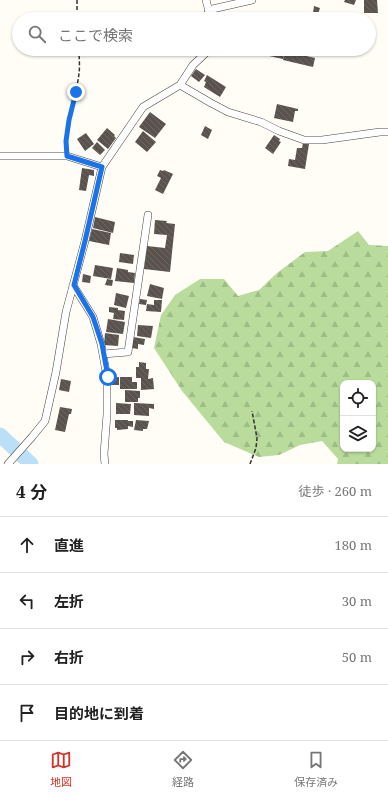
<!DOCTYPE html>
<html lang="ja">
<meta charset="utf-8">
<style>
:root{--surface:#fff;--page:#f6f6f6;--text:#222;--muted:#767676;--line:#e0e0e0;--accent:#d93025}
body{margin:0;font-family:"Noto Serif","Noto Sans JP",serif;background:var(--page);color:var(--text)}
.controls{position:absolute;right:12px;bottom:12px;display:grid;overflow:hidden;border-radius:8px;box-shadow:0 1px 3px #0004}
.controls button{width:36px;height:36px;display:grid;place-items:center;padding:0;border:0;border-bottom:1px solid var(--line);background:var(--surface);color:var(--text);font:20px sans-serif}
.stop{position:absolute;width:12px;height:12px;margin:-9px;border:3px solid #1a73e8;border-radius:50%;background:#fff}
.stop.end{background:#1a73e8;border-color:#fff;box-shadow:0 1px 4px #0008}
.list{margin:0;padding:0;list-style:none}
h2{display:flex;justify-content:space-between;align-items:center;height:52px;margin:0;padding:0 16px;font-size:17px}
h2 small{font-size:13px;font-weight:400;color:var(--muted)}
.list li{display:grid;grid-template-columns:26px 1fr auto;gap:12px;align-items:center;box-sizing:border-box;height:56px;padding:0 16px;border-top:1px solid var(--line)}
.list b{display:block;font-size:15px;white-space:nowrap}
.list em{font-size:13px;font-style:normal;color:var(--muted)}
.icon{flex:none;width:22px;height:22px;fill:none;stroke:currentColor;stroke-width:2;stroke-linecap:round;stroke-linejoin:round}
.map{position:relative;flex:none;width:388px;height:464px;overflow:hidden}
.search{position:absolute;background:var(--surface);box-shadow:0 1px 3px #0004;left:12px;right:12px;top:12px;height:44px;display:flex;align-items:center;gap:10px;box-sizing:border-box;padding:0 14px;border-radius:22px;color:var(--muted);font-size:15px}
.sheet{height:276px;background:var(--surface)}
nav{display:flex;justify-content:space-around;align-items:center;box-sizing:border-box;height:56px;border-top:1px solid var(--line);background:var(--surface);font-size:11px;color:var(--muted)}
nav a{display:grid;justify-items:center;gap:2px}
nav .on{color:var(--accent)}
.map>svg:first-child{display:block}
</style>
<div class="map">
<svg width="388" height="464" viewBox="0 0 388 464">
<defs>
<pattern id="forest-firs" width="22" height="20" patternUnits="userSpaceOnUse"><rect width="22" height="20" fill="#b9dc9c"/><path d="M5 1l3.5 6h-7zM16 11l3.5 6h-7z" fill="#9ebc85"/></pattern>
<pattern id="building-back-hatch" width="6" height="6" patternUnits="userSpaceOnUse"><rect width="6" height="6" fill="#5a524d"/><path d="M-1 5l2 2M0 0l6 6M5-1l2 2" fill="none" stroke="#6d6662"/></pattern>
</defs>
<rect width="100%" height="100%" fill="#fffdf5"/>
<!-- forest -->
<path fill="url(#forest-firs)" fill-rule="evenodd" d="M 358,231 L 369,245 L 388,246 L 388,464 L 337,464 L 338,459 L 322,441 L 300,445 L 279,455 L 259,457 L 224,442 L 182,391 L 154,348 L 161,315 L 175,295 L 200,279 L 224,279 L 238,296 L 259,290 L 277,273 L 305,252 L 328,251 ZM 343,383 L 373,383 L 373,449 L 343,449 Z"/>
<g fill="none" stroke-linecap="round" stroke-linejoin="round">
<!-- river -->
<path stroke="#b9e0f7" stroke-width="15" d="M 0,435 L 31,464"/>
</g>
<!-- building -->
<path fill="url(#building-back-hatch)" d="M 345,0 L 356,0 L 354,5 L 344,2 Z
M 364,0 L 377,0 L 378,13 L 364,13 Z
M 314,6 L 320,8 L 318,14 L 313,13 Z
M 303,14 L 303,16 L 305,16 L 305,19 L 291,19 L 290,15 Z
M 329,14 L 339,16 L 338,19 L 328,19 Z
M 240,49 L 259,49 L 259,53 L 240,50 Z
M 261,49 L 285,49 L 283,59 L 260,54 Z
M 285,51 L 315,58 L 313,67 L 283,60 Z
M 196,69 L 205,75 L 199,82 L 191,76 Z
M 207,75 L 226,87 L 220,97 L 204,87 L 206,82 L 204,81 Z
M 277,104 L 298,109 L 298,111 L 295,111 L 293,122 L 274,118 Z
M 150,112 L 166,124 L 155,138 L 139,127 Z
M 205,126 L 212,130 L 208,139 L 201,135 Z
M 107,128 L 115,135 L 114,136 L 116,138 L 108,149 L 97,140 Z
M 143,131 L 156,142 L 147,152 L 135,142 Z
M 86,133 L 94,144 L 85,151 L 77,139 Z
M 274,135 L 280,139 L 279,141 L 281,142 L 273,154 L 265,148 Z
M 97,142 L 105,150 L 100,155 L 92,148 Z
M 303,143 L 309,144 L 305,169 L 288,166 L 289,159 L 295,160 L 297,148 L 302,148 Z
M 82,168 L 94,170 L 94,176 L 89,175 L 86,191 L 79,190 Z
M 160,170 L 163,171 L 164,170 L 173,174 L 163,194 L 155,190 L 161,178 L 157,176 Z
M 95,217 L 115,222 L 113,233 L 93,228 Z
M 155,220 L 167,221 L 166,223 L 175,224 L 170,272 L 144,269 L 147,246 L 165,248 L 167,235 L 154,234 Z
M 92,229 L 111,233 L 109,245 L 89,241 Z
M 120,253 L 134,255 L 133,264 L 119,262 Z
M 95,265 L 113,268 L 111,279 L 93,276 Z
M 117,268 L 128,270 L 128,272 L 135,273 L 134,283 L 115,281 Z
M 83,274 L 91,276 L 90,283 L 82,282 Z
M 107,279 L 113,280 L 112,286 L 105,285 Z
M 150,284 L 164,288 L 162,299 L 147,296 Z
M 116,293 L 129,296 L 126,308 L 114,305 Z
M 140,299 L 147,300 L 146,305 L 139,304 Z
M 154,300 L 162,300 L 161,312 L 146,311 L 147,304 L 154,305 Z
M 109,307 L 118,308 L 118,310 L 125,311 L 124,320 L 113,319 L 114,313 L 109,312 Z
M 108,319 L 125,322 L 123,334 L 106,332 Z
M 138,325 L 153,326 L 151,338 L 137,336 Z
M 105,333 L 119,335 L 118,346 L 104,345 Z
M 133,337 L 145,339 L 144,345 L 138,344 L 138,349 L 132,348 Z
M 139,362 L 146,363 L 146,369 L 149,369 L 148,379 L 153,378 L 154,389 L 141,390 L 141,378 L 136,378 L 136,367 L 139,367 Z
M 119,377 L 119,385 L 112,385 L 111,378 Z
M 120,377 L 132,377 L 132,382 L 137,382 L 137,389 L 120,389 Z
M 61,379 L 71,381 L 69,392 L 59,390 Z
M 125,390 L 140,391 L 140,398 L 138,398 L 138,402 L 125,402 Z
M 116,403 L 131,404 L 130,414 L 116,414 Z
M 134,403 L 154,404 L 154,409 L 149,408 L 149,416 L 134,415 Z
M 60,407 L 72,409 L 71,414 L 69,414 L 65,432 L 55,430 Z
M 115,420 L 128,420 L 128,421 L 133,421 L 133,427 L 128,426 L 128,429 L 117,430 L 117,428 L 115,428 Z
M 136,420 L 149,421 L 147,429 L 143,429 L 143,431 L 134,430 Z"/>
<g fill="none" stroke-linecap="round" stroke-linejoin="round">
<defs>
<path id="minor" d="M 206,0 L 211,19
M 208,10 L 252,0
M 180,85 L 211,103 L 228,112 L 261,122 L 279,131 L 304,140 L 322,140 L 380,132 L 388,132
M 0,156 L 67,156 L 102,167
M 73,285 L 93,317 L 101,344 L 107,377 L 107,414 L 104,454 L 105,464
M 103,354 L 128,352 L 148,215
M 8,464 L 32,437 L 45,421 L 56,372 L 66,312 L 85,241 L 102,167 L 143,107 L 180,85 L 193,65 L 210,49"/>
</defs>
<!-- minor casing -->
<use href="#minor" stroke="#444" stroke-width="8"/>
<!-- path -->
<path stroke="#333" stroke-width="1.5" stroke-dasharray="4 2" stroke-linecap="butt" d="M 77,0 L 77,19
M 67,148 C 64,123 76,98 79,74 C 80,66 79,57 79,49
M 250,464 L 256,448 L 257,438 L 252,411"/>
<!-- minor -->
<use href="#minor" stroke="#fff" stroke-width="7"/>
</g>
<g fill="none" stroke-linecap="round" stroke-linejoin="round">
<!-- route -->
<path stroke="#1a73e8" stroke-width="5" d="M 76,92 L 69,120 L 66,141 L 67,156 L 102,167 L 85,241 L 74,285 L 93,317 L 102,344 L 108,377"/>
</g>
</svg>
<div class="controls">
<button><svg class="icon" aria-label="locate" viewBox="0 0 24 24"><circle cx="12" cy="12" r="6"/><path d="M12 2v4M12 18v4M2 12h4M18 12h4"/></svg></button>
<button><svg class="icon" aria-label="layers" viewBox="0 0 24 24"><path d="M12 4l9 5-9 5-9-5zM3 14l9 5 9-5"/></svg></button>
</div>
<div class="stop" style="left:108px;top:377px"></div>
<div class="stop end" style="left:76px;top:92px"></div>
<div class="search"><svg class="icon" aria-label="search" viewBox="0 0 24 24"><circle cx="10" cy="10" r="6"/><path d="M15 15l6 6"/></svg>ここで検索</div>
</div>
<section class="sheet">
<h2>4 分<small>徒歩 · 260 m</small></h2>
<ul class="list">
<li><svg class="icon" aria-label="ahead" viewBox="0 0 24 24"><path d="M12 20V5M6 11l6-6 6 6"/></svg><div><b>直進</b></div><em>180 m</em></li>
<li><svg class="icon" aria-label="left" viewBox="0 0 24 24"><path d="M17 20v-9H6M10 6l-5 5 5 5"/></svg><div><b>左折</b></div><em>30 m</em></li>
<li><svg class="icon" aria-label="right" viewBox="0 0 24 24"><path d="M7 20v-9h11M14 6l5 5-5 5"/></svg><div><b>右折</b></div><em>50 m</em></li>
<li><svg class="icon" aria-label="arrive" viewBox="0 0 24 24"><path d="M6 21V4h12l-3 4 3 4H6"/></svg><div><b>目的地に到着</b></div></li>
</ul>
</section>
<nav>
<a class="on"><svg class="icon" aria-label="map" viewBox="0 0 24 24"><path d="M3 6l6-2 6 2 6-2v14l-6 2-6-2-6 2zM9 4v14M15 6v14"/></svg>地図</a>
<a><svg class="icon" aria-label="directions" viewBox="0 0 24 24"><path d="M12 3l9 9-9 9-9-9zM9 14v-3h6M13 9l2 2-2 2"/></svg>経路</a>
<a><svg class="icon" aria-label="saved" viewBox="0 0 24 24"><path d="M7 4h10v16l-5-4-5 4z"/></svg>保存済み</a>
</nav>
